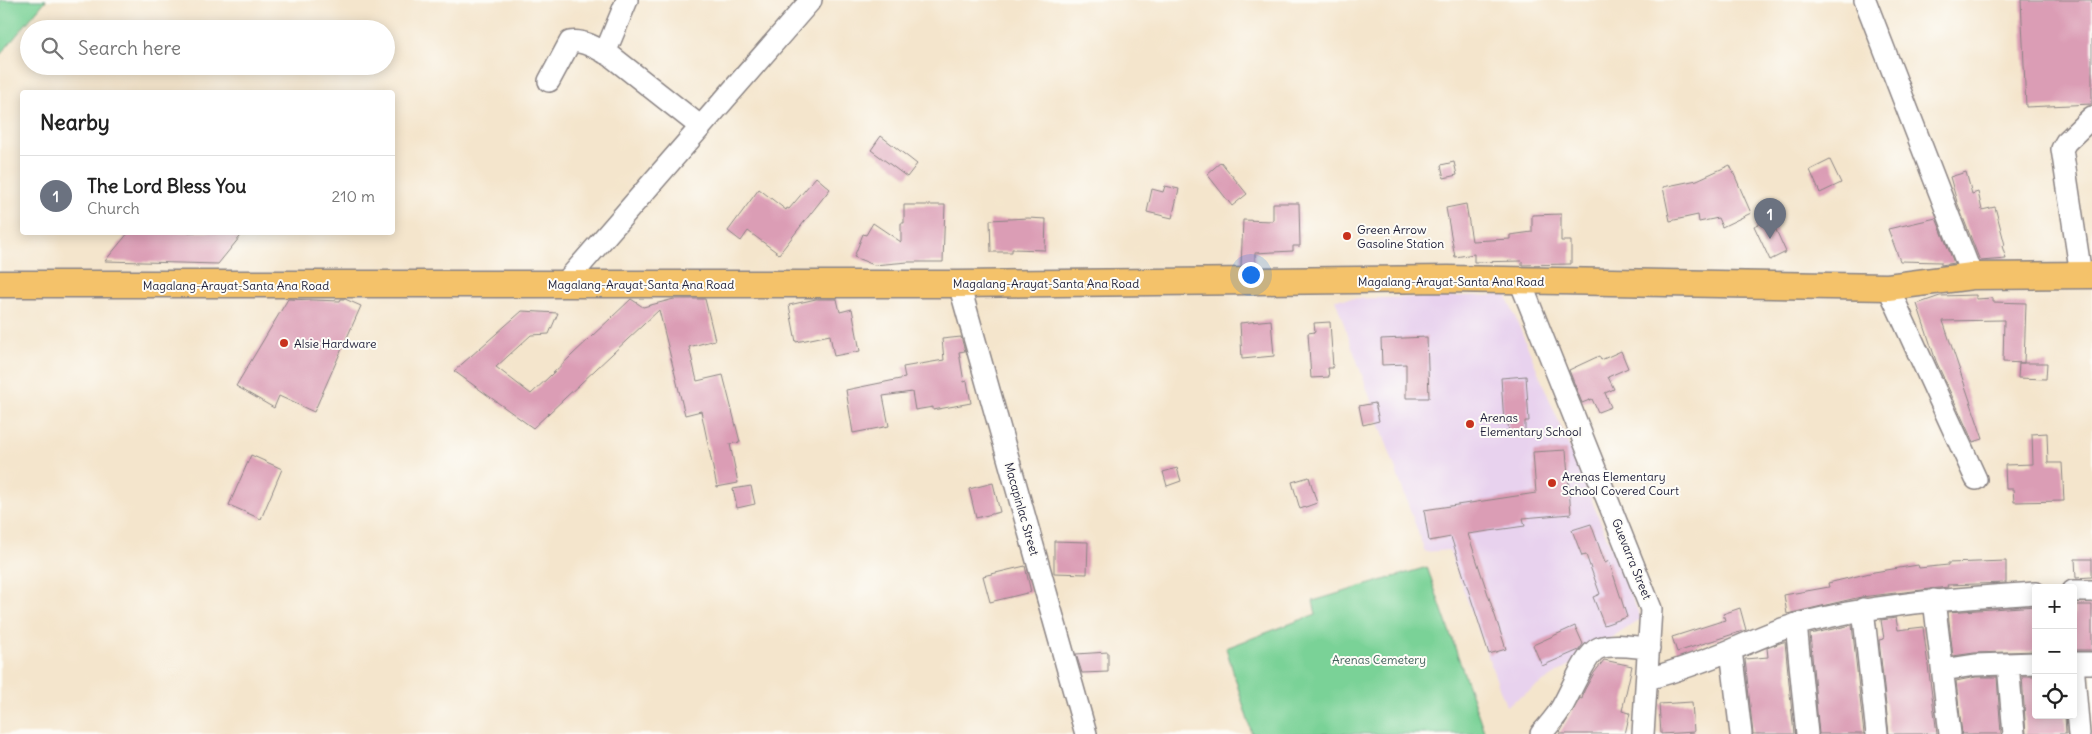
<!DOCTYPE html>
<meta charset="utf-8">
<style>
:root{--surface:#fff;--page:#f2f2f2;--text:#222;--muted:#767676;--line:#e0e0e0;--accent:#b45309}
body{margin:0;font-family:Delius,sans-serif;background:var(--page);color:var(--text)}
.controls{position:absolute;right:15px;bottom:15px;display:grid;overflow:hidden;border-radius:5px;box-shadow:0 2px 12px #0003}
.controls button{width:45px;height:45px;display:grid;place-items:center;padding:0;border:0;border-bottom:1px solid var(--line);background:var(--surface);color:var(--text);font:25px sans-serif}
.you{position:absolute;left:1250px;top:274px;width:18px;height:18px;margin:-12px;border:4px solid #fff;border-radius:50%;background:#1a73e8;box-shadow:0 0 0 8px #1a73e833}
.badge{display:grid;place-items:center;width:32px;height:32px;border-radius:50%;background:var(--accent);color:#fff;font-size:16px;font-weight:700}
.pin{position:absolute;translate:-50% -41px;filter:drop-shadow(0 1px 2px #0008)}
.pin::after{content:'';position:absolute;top:26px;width:18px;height:15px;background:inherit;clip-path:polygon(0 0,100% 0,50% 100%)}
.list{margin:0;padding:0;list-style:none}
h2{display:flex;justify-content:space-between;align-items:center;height:65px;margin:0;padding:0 20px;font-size:21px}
h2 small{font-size:16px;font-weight:400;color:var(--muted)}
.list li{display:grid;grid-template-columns:32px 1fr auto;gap:15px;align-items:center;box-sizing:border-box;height:80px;padding:0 20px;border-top:1px solid var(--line)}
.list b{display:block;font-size:19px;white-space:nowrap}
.list p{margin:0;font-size:16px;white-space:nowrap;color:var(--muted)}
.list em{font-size:16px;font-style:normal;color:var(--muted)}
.icon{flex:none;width:28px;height:28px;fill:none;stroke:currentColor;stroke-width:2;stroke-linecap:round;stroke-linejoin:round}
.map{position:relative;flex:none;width:2092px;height:734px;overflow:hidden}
.search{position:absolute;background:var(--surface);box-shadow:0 2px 12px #0003;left:20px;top:20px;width:375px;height:55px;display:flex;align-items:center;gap:12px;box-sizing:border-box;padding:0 18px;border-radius:28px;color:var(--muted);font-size:19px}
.panel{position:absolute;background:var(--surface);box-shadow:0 2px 12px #0003;left:20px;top:90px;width:375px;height:145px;border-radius:5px}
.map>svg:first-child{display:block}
</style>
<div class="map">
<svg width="2092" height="734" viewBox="0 0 2092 734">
<rect width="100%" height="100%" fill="#fdfcf7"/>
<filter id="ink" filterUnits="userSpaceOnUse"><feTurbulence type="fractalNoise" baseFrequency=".02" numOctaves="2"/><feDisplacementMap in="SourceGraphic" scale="10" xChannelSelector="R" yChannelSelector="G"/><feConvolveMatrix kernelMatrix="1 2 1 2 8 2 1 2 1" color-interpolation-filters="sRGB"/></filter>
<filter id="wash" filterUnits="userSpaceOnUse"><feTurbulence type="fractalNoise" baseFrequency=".0096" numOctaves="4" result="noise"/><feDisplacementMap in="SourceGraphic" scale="20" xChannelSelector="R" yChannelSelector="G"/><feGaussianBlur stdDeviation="1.12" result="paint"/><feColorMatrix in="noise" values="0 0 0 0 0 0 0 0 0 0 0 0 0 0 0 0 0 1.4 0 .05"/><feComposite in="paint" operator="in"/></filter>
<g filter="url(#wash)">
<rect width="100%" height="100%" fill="#f4e5cc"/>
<!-- built -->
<path fill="#e8d2ee" d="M 1506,295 L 1641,619 L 1506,706 L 1449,550 L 1425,552 L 1335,299 Z"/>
<!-- green -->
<path fill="#7ad297" stroke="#4e7a69" d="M 0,0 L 46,0 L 0,55 Z
M 1427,567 L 1485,734 L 1252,734 L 1226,648 L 1316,614 L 1313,601 Z"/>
<g id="blocks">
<!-- building -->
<path fill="#db9db5" d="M 2021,0 L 2092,0 L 2092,104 L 2026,107 Z
M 881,136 L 917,164 L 907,177 L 871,150 Z
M 1830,160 L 1841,183 L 1820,193 L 1810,170 Z
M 1221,162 L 1247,194 L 1232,206 L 1207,174 Z
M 1454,162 L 1457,175 L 1444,178 L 1441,165 Z
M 1730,165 L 1751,213 L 1722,227 L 1718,218 L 1699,222 L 1698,215 L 1670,221 L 1663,187 L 1697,180 Z
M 1966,172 L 1972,194 L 1978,192 L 1982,210 L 1995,207 L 2005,245 L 2002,246 L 2006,259 L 1980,261 L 1957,202 L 1950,177 Z
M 816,177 L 830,189 L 779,254 L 748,231 L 741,241 L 728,231 L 759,189 L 786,210 L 787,208 L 789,209 Z
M 1165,186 L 1179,189 L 1172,218 L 1147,212 L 1152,189 L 1163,192 Z
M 1273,203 L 1299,203 L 1300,246 L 1293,246 L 1293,251 L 1255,253 L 1255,266 L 1241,266 L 1243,220 L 1273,221 Z
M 1466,204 L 1472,241 L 1510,239 L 1510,235 L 1532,232 L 1532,215 L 1561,214 L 1561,241 L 1571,241 L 1571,264 L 1522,265 L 1522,261 L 1474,262 L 1474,254 L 1455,257 L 1446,208 Z
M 904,205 L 945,205 L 943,262 L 908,262 L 874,265 L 854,257 L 863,234 L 866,235 L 873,223 L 901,242 L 901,223 L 904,223 Z
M 1028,218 L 1046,219 L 1045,250 L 1012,249 L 1012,252 L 991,252 L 990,220 Z
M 1936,218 L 1954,263 L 1941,265 L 1941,262 L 1900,261 L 1888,229 Z
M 1771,219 L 1786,252 L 1770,260 L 1754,226 Z
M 129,232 L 244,232 L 218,264 L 105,261 Z
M 1976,295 L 1976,299 L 1993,298 L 1993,302 L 2026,303 L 2024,363 L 2003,362 L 2004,320 L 1943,321 L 1983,439 L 1973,442 L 1936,361 L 1917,304 L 1940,296 Z
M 288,299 L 340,301 L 341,299 L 345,299 L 361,306 L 314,412 L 279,396 L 274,408 L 236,386 Z
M 631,299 L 643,307 L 674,299 L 705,299 L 715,340 L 689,347 L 697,381 L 723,375 L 740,442 L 730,444 L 738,483 L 717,487 L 701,411 L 685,415 L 659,310 L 533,428 L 454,371 L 522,311 L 558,313 L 549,334 L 531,335 L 496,367 L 531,394 Z
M 816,299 L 837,299 L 840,312 L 852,309 L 860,351 L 834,356 L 830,335 L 796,342 L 789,305 Z
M 1271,320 L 1274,356 L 1242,359 L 1240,323 Z
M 1330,322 L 1333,368 L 1328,368 L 1329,377 L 1311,378 L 1308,333 L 1315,332 L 1314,323 Z
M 961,337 L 965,351 L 959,352 L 964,382 L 967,381 L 971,403 L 933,410 L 933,407 L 915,410 L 912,392 L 883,396 L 889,426 L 853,433 L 846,390 L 905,378 L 903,367 L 944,360 L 942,339 Z
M 1427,337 L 1429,398 L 1406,398 L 1406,364 L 1382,365 L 1381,339 Z
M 1621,351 L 1628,368 L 1608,377 L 1614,389 L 1605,393 L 1611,407 L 1598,412 L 1592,399 L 1582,403 L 1569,370 L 1599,356 L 1601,360 Z
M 2019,363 L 2047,363 L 2046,379 L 2018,378 Z
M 1526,376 L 1529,421 L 1525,421 L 1525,436 L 1509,437 L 1508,422 L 1504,423 L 1501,378 Z
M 1375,403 L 1379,421 L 1363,425 L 1359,406 Z
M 2047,433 L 2048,463 L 2062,463 L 2064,501 L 2014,502 L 2013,489 L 2006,489 L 2005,465 L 2033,464 L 2032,434 Z
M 1566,450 L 1571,514 L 1523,518 L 1525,526 L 1468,534 L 1506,649 L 1489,654 L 1451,537 L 1429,541 L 1424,510 L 1536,493 L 1533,452 Z
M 251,455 L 282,469 L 261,519 L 229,505 Z
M 1177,468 L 1181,481 L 1167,486 L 1163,472 Z
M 1309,477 L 1317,503 L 1300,509 L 1292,482 Z
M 993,483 L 1000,512 L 976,518 L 969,489 Z
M 751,486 L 755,504 L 737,508 L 733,489 Z
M 1591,524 L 1605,563 L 1609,561 L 1627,617 L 1604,625 L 1593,597 L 1600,594 L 1586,555 L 1582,556 L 1572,530 Z
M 1054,541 L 1088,542 L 1087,574 L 1054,573 Z
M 2075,559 L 2092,559 L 2092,577 L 2076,578 Z
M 2006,561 L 2006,583 L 1947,585 L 1948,587 L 1861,597 L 1787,614 L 1784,595 L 1829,587 L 1828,583 L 1874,572 L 1918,565 L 1919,568 L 1948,565 L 1948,563 Z
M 1025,566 L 1031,592 L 990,602 L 983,576 Z
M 2074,605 L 2092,605 L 2092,650 L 2073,650 Z
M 2036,606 L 2036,651 L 1974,653 L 1953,656 L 1948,612 Z
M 1740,608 L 1746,630 L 1677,652 L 1672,637 L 1725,620 L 1723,614 Z
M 1896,618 L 1898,630 L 1923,627 L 1937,734 L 1889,734 L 1879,640 L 1884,639 L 1881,620 Z
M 1852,625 L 1864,734 L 1819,734 L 1810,634 Z
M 1575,626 L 1583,644 L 1579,650 L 1542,666 L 1533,645 Z
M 1783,642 L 1785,642 L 1794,734 L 1753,734 L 1745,659 L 1768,657 L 1767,648 Z
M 1108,652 L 1108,672 L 1082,673 L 1076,654 Z
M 1604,660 L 1632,666 L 1622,711 L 1630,713 L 1625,734 L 1559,734 L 1580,698 L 1582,699 L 1584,691 L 1594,673 Z
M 2022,676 L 2036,676 L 2036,715 L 2065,715 L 2066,734 L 2026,734 Z
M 1976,677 L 1997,677 L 2001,734 L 1962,734 L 1956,681 Z
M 1692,702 L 1694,732 L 1661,734 L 1659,704 Z"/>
</g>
</g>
<g filter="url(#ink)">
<use href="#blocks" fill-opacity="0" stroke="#8b8484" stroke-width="1"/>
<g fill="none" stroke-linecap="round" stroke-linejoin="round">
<defs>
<path id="minor" d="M 1865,0 L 1972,276
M 605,53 L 627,0
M 549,81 L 570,42 C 583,39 600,50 611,56 L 701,127
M 2081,275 L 2062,149 L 2066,142 L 2092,117
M 1520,281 L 1651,609 L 1643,734
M 564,284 L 811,0
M 959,284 L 1086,734
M 1888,287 L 1976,479
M 2073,591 L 2092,591
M 1934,600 L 1950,734
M 1863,609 L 1877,734
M 1796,624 L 1807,734
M 1731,650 L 1741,734
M 2073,663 L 2092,663
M 2008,664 L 2014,734
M 2073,664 L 2079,734
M 1943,670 L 1975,665 L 2036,663
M 1648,679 C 1676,671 1704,661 1731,650 C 1753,641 1775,630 1798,624 C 1876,603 1956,599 2036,593
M 1541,734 C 1548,726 1555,718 1560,710 C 1569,697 1585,653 1599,648 C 1614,643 1634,647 1649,648"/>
<path id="major" d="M 0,284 L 959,284 L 1448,279 L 1888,287 L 1972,276 L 2092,275"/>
</defs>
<!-- minor casing -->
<use href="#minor" stroke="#8b8484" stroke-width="24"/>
<!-- major casing -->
<use href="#major" stroke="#8b8484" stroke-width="29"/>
<!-- minor -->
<use href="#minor" stroke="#fff" stroke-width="21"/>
<!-- major -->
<use href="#major" stroke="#f4c26a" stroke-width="26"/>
</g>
</g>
<!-- markers -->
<g fill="#c8321e" stroke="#fdfcf7" stroke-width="2">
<circle cx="1347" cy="236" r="5"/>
<circle cx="284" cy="343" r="5"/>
<circle cx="1470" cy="424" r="5"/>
<circle cx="1552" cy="483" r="5"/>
</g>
<g text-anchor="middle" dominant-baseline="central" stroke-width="4" stroke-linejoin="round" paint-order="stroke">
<!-- poi labels -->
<g font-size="12" fill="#22223b" stroke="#fdfcf7" text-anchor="start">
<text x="1357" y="229">Green Arrow<tspan x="1357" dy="14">Gasoline Station</tspan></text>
<text x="294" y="343">Alsie Hardware</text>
<text x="1480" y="417">Arenas<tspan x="1480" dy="14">Elementary School</tspan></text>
<text x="1562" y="476">Arenas Elementary<tspan x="1562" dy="14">School Covered Court</tspan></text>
</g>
<!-- street labels -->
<g font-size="12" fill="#22223b" stroke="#fdfcf7">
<text x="1451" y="281">Magalang-Arayat-Santa Ana Road</text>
<text x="1046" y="283">Magalang-Arayat-Santa Ana Road</text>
<text x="641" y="284">Magalang-Arayat-Santa Ana Road</text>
<text x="236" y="285">Magalang-Arayat-Santa Ana Road</text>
<text transform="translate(1022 509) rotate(74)">Macapinlac Street</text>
<text transform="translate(1632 559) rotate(68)">Guevarra Street</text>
</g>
<!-- park labels -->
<g font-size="12" fill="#41605b" stroke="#fdfcf7">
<text x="1379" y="659">Arenas Cemetery</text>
</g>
</g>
</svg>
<div class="controls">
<button>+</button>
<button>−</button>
<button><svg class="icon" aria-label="locate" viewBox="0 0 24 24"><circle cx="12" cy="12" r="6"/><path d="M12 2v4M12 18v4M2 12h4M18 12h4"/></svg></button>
</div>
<div class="you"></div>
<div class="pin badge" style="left:1770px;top:239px;background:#6b7280">1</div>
<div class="search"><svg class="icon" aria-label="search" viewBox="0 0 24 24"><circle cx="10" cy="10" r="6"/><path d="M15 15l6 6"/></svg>Search here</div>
<section class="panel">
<h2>Nearby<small></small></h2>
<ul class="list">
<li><span class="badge" style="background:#6b7280">1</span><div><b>The Lord Bless You</b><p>Church</p></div><em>210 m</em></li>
</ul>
</section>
</div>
